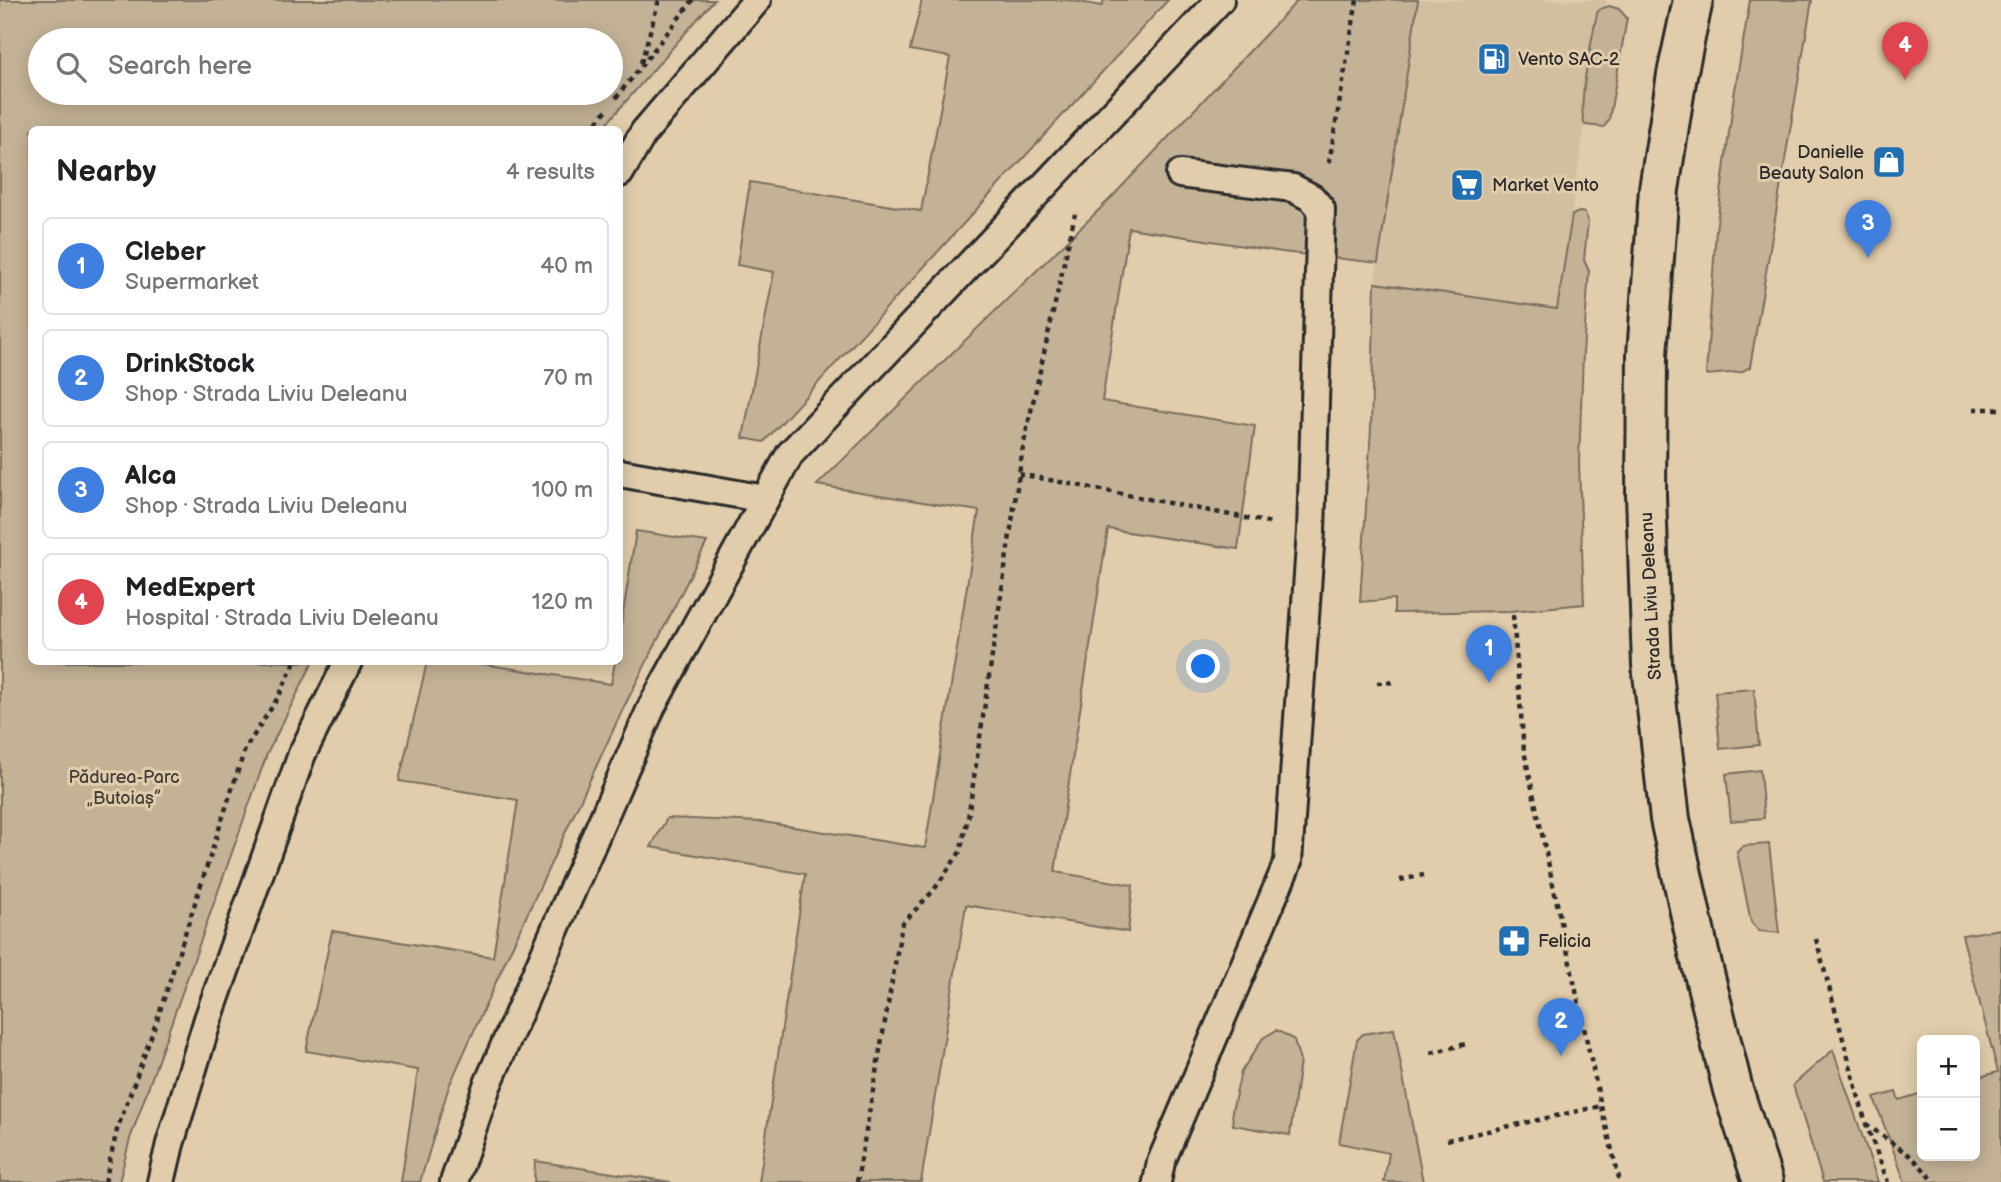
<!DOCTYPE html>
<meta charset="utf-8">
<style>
:root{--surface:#fff;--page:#f6f6f6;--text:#202124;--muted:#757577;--line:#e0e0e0;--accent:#1f6fb2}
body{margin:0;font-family:"Balsamiq Sans",sans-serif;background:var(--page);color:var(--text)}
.controls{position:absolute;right:21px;bottom:21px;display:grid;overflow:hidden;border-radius:10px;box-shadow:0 4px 18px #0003}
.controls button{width:63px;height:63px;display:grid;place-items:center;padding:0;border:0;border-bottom:2px solid var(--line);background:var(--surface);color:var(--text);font:35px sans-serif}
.you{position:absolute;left:1204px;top:667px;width:24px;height:24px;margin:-18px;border:5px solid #fff;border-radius:50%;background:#1a73e8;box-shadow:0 0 0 10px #1a73e833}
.badge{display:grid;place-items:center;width:46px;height:46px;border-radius:50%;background:var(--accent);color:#fff;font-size:23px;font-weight:700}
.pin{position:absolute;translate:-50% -58px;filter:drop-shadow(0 2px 4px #0008)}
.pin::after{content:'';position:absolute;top:37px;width:24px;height:21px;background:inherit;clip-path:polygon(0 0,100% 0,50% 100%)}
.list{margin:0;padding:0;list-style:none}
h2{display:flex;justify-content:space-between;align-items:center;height:91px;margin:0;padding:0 28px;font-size:30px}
h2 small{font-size:23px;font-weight:400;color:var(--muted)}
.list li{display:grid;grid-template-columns:46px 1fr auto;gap:21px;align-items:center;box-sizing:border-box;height:98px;margin:0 14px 14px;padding:0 14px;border:2px solid var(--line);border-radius:10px}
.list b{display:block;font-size:26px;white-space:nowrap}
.list p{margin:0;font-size:23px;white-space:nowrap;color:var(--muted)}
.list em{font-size:23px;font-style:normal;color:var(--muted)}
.icon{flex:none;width:38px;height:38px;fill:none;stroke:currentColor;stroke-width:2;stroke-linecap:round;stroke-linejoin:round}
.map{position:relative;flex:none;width:2001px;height:1182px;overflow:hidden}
.search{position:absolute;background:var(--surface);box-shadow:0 4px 18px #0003;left:28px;top:28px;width:595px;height:77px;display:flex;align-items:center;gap:18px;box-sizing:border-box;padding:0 24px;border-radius:38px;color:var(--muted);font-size:26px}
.panel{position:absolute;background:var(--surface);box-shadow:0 4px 18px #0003;left:28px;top:126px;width:595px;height:539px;border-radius:10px}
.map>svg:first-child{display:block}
</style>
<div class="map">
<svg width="2001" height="1182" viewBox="0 0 2001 1182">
<rect width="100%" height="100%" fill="#e1cdab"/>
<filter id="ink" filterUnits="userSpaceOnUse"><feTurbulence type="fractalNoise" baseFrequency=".0143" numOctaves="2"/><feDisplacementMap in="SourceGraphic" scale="14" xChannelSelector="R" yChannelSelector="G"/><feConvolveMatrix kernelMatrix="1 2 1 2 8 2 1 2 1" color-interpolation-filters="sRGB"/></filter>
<g filter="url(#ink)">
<!-- built -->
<path fill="#d1bfa0" d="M 1418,0 L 1607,0 L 1598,37 L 1557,309 L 1375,283 Z"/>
<!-- green -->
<path fill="#c3b296" stroke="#776e60" stroke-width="2" fill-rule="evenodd" d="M 0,0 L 714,0 L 602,129 L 32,130 L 32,662 L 313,662 L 267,754 L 130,1139 L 119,1182 L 0,1182 ZM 40,40 L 611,40 L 611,93 L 40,93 Z
M 922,0 L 1068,0 L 1102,6 L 1104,0 L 1168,0 L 764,442 L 743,438 L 774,272 L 737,265 L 750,182 L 921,211 L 950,57 L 910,50 Z
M 1298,0 L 1418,0 L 1378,263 L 1282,252 L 1129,228 L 1102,401 L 1255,426 L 1238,549 L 1108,529 L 1055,872 L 1133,885 L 1128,932 L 966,905 L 921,1182 L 759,1182 L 805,874 L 651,847 L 667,818 L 763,822 L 925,848 L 979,511 L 817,485 L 1111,198 Z
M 1750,0 L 1812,0 L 1750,367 L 1741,372 L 1706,375 L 1716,230 L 1734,96 Z
M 1609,6 L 1619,9 L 1627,18 L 1609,120 L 1604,127 L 1585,125 C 1576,109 1593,35 1597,13 L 1600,9 Z
M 1579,212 L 1585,213 L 1588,221 L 1584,260 L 1589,271 L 1583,353 L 1579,463 L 1584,604 L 1511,611 L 1394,613 L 1394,599 L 1360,602 L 1371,428 L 1375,283 L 1557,309 L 1572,215 Z
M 636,531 L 707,542 L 623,709 L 510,951 L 449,1086 L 420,1182 L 401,1182 L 418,1070 L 306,1051 L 332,931 L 493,957 L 518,800 L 399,781 L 427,662 L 470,662 L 611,684 L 615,662 L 620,662 L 620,632 Z
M 1754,689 L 1759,745 L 1720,749 L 1715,692 Z
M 1760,770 L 1764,818 L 1731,821 L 1726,774 Z
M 1769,844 L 1779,933 L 1759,931 L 1751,922 L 1737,852 L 1743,846 Z
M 2001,929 L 2001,1182 L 1905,1182 L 1874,1098 L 1896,1092 L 1899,1100 L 1922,1093 L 1922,1156 L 1975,1156 L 1975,1078 L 1998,1072 L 1962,935 Z
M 1394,1029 L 1423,1182 L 1384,1182 L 1389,1153 L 1339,1143 L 1357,1040 L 1363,1034 Z
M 1277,1030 L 1294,1040 L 1300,1061 L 1290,1135 L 1233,1125 L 1232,1111 L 1241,1072 L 1263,1038 Z
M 1833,1050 L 1878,1182 L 1823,1182 L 1793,1085 Z
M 535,1161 L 671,1182 L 534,1182 Z"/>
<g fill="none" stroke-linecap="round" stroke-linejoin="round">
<defs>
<path id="lane" d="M 620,173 L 644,132 L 757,0
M 620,473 L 765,499
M 161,1182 L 170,1144 L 208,1019 L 302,754 L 348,662
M 454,1182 L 487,1086 L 652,706 L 790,454 L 1220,0
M 1157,1182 L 1161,1162 L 1288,862 L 1311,531 L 1321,209 L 1312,198 L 1293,188 L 1180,174"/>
<path id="secondary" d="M 1693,0 L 1677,75 L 1659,189 L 1647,355 L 1646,495 L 1652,665 L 1670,819 L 1699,953 L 1733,1090 L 1763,1182"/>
</defs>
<!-- lane casing -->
<use href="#lane" stroke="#2b2b2b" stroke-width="32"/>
<!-- secondary casing -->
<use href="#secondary" stroke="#2b2b2b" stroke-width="44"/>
<!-- path -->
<path stroke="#2b2b2b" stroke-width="4.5" stroke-dasharray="5 5" stroke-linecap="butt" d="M 641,63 L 659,0
M 616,98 L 693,0
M 591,130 L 608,108
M 1329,163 L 1357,0
M 1974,409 L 2001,409
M 1019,474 L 1272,523
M 1513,615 L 1524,751 L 1601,1106 L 1620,1182
M 1377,683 L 1395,682
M 1400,880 L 1424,875
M 1816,939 L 1866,1124 L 1888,1182
M 1431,1053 L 1466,1044
M 1866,1124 L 1913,1158 L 1935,1182
M 1447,1140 L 1601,1106
M 105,1182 L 117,1130 L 156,1023 L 245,749 L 279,696 L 295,662
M 857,1182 L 902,924 L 934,890 L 960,852 L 968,818 L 1023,447 L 1075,214"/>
<!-- lane -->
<use href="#lane" stroke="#e1cdab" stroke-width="26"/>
<!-- secondary -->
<use href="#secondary" stroke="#e1cdab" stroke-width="38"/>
</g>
</g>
<!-- icons -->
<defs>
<symbol id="fuel-square" viewBox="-11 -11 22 22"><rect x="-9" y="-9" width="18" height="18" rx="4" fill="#1f6fb2" stroke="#e1cdab"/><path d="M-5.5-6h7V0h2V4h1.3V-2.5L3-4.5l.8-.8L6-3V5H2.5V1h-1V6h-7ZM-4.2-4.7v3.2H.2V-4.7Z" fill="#fff"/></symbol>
<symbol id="shop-square" viewBox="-11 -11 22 22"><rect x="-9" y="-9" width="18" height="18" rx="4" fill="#1f6fb2" stroke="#e1cdab"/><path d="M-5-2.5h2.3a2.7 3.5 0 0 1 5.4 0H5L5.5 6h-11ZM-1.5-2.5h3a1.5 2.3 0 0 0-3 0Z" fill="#fff"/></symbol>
<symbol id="supermarket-square" viewBox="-11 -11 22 22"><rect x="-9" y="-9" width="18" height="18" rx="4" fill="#1f6fb2" stroke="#e1cdab"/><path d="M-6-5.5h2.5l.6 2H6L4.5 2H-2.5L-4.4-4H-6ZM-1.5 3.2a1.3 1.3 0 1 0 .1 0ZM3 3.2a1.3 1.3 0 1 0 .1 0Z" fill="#fff"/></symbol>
<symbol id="pharmacy-square" viewBox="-11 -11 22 22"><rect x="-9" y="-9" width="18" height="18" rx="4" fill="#1f6fb2" stroke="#e1cdab"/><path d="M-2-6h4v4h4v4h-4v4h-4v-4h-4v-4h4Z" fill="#fff"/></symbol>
</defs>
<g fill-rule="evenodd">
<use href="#fuel-square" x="1475" y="40" width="38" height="38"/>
<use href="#shop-square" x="1870" y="143" width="38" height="38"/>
<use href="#supermarket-square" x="1448" y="166" width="38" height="38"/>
<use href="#pharmacy-square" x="1495" y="922" width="38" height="38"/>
</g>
<g text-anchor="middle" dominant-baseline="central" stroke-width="6" stroke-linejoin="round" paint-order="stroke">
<!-- poi labels -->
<g font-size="18" fill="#2b2b2b" stroke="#e1cdab" text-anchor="start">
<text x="1518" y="59">Vento SAC-2</text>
<text x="1864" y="152" text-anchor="end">Danielle<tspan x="1864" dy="21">Beauty Salon</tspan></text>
<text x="1492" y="185">Market Vento</text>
<text x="1538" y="941">Felicia</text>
</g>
<!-- street labels -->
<g font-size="18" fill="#2b2b2b" stroke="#e1cdab">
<text transform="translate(1651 596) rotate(-93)">Strada Liviu Deleanu</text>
</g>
<!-- park labels -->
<g font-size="18" fill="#423f3b" stroke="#e1cdab">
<text x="124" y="777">Pădurea-Parc<tspan x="124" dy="21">„Butoiaș”</tspan></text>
</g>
</g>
</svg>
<div class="controls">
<button>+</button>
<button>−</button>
</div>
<div class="you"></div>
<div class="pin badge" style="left:1489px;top:683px;background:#3f7fe0">1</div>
<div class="pin badge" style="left:1561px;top:1056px;background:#3f7fe0">2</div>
<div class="pin badge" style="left:1868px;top:258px;background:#3f7fe0">3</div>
<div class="pin badge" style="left:1905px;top:80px;background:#e0444e">4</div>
<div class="search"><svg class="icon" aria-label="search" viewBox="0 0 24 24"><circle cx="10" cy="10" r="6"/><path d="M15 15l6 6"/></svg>Search here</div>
<section class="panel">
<h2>Nearby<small>4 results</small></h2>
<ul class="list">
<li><span class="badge" style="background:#3f7fe0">1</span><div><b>Cleber</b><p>Supermarket</p></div><em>40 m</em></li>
<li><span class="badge" style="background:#3f7fe0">2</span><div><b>DrinkStock</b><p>Shop · Strada Liviu Deleanu</p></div><em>70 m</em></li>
<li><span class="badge" style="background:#3f7fe0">3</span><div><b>Alca</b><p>Shop · Strada Liviu Deleanu</p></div><em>100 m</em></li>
<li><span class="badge" style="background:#e0444e">4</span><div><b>MedExpert</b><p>Hospital · Strada Liviu Deleanu</p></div><em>120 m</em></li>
</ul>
</section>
</div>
